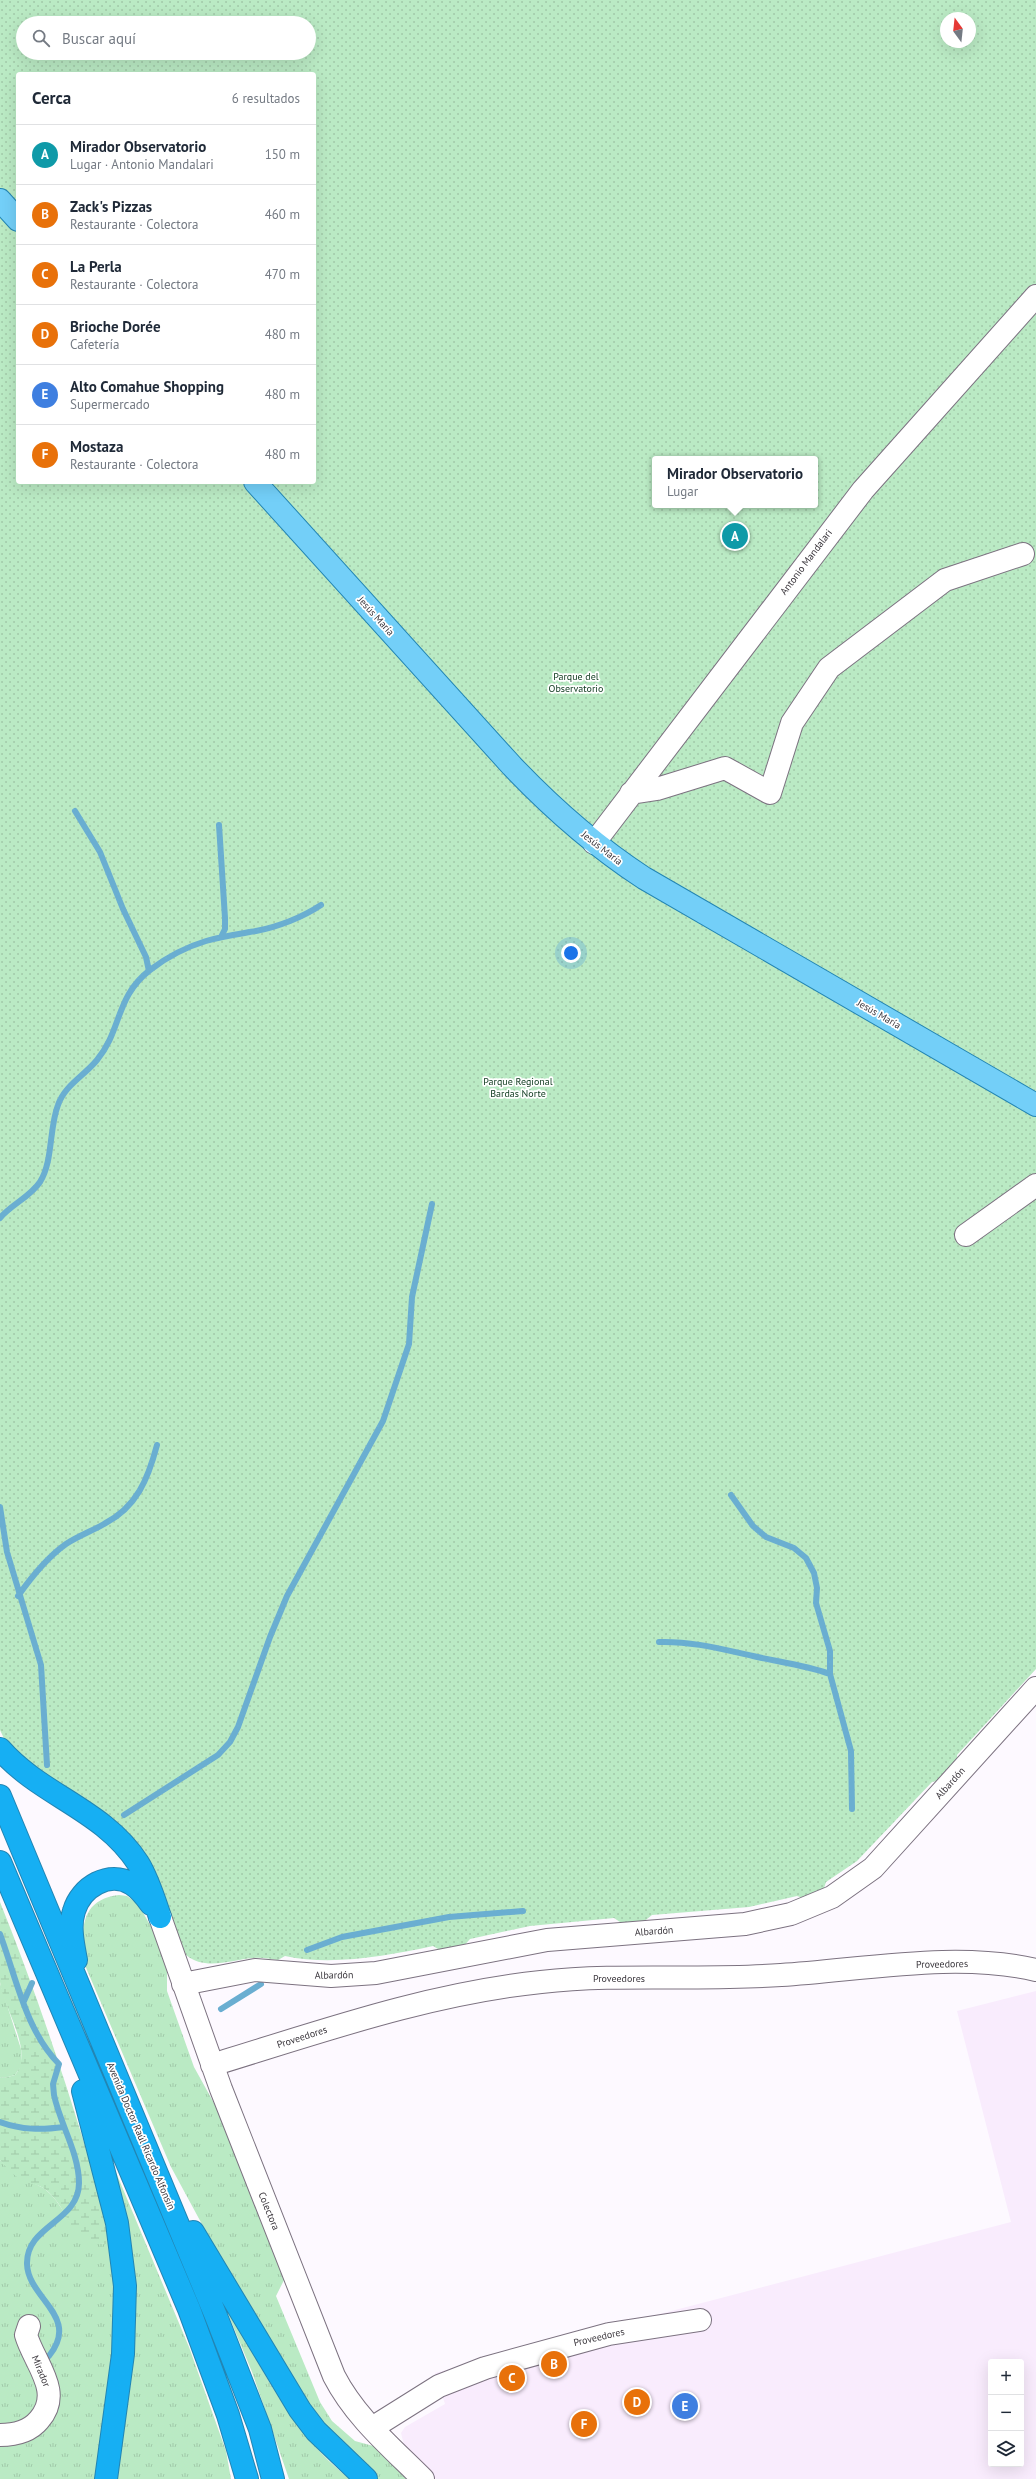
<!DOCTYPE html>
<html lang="es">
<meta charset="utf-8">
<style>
:root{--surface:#fff;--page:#f6f6f7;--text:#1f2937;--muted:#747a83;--line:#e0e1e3;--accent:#0f766e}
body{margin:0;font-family:"PT Sans",sans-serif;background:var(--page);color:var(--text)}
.controls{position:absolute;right:12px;bottom:12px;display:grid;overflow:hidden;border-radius:4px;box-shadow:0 4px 16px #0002}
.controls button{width:36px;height:36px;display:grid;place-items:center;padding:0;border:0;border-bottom:1px solid var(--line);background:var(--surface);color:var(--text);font:20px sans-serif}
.compass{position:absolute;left:940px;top:12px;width:36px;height:36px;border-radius:50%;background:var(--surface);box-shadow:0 4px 16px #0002;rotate:345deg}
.you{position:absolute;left:571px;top:953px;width:14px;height:14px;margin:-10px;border:3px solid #fff;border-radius:50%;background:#1a73e8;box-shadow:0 0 0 6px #1a73e833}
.badge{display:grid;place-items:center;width:26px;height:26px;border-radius:50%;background:var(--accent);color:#fff;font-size:13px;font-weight:700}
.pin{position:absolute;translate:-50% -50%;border:2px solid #fff;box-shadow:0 1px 4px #0006}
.popup{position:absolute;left:652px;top:456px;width:166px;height:52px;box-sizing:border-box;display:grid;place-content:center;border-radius:4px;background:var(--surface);filter:drop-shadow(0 1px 3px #0005);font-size:13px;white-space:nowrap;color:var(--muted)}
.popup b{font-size:15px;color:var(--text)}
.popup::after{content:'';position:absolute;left:50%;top:100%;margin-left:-8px;border:8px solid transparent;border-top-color:var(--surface)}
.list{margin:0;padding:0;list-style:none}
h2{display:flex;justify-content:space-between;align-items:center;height:52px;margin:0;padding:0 16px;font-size:17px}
h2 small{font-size:13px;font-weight:400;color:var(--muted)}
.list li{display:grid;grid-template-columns:26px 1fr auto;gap:12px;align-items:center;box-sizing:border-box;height:60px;padding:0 16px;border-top:1px solid var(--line)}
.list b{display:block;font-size:15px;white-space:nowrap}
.list p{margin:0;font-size:13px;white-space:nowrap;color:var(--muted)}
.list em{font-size:13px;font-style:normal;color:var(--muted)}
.icon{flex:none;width:22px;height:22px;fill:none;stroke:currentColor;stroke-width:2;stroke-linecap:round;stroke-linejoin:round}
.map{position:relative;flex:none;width:1036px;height:2479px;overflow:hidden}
.search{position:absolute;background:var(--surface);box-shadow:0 4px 16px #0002;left:16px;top:16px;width:300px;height:44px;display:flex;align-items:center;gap:10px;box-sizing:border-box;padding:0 14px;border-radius:22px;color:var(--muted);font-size:15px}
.panel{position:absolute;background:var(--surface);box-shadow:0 4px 16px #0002;left:16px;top:72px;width:300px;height:412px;border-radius:4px}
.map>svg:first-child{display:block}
</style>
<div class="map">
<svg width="1036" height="2479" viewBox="0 0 1036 2479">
<defs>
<pattern id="grass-tufts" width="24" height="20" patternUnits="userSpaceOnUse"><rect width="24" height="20" fill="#baeac4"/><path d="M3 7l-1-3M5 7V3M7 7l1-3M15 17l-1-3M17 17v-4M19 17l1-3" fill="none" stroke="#a1c9a9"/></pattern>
<pattern id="wetland-marsh" width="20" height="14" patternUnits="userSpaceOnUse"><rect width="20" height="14" fill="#baeac4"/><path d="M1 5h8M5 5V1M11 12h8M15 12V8" fill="none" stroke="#a1c9a9"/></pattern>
<pattern id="park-dots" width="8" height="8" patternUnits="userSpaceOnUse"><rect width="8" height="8" fill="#baeac4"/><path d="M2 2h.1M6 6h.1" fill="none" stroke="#a1c9a9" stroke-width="1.8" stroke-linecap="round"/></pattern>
</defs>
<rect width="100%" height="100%" fill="#fdf9ff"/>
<!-- built -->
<path fill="#f9ecfd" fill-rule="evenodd" d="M 1036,1991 L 1036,2479 L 436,2479 L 404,2445 L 401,2433 L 405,2427 L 445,2404 L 435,2373 L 1011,2222 L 957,2011 ZM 991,2362 L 1021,2362 L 1021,2464 L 991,2464 Z"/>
<!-- grass -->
<path fill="url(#grass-tufts)" d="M 119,1895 L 127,1896 L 138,1904 L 153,1930 L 167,1971 L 167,1991 L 194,2067 L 220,2114 L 284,2280 L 276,2296 L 320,2402 L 332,2421 L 355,2441 L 377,2447 L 410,2479 L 377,2479 L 341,2450 L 276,2361 L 171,2167 L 84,1963 C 82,1932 78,1900 119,1895 Z
M 0,1983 L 21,2049 L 22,2065 L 15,2075 L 4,2078 L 0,2077 Z
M 110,2158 L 189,2347 L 226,2451 L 231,2479 L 112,2479 L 128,2367 Z
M 0,2160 C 9,2170 21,2177 33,2183 C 37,2185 43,2187 46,2190 C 73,2213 68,2245 114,2244 L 122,2286 L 102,2479 L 0,2479 Z
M 219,2292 C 256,2357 290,2433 350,2479 L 289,2479 L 252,2372 Z"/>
<!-- wetland -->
<path fill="url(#wetland-marsh)" d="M 0,1902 C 45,2014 81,2128 114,2244 C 65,2246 74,2213 46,2190 C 39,2184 28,2183 20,2179 C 13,2175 6,2167 0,2160 L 0,2077 L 4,2078 L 15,2075 C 35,2052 3,2008 0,1982 C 0,1956 0,1928 0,1902 Z"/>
<!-- park -->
<path fill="url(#park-dots)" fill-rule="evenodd" d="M 0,0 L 1036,0 L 1036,1669 L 957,1755 L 958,1765 L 945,1779 L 932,1782 L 857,1861 L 826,1882 L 823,1891 L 806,1899 L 797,1896 L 749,1907 L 652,1915 L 642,1923 L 623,1924 L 614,1918 L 530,1926 L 470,1939 L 462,1948 L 443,1952 L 433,1946 C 386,1956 332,1966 285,1956 L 278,1960 C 270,1959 262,1957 253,1958 C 231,1960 205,1971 186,1955 L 160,1888 L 9,1749 L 0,1730 ZM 946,18 L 970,18 L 970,42 L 946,42 ZM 23,23 L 309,23 L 309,53 L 23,53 ZM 18,74 L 314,74 L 314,482 L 18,482 ZM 655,459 L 815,459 L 815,505 L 655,505 Z"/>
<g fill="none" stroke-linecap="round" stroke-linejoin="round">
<!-- stream -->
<path stroke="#6aaed1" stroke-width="6" d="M 75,811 L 100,852 L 123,909 L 146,957 L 149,971
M 219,825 L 225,918 L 225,929 L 221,937
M 0,1218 C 12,1204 30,1197 40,1182 C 53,1162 49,1128 58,1105 C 65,1085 84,1076 97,1060 C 122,1030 115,997 150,970 C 167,957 186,947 206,941 C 223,936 239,934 256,931 C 278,927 303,917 321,905
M 731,1495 L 753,1526 L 766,1537 L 794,1548 L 806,1558 L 814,1573 L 817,1588 L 816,1603 L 830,1651 L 830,1674 L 851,1751 L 852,1809
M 0,1507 L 7,1552 L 41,1665 L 47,1765
M 18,1596 C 30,1579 49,1556 66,1544 C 78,1536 92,1531 104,1524 C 137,1507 148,1479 157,1445
M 659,1642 C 692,1641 721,1649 753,1656 C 779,1662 805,1665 830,1674
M 124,1815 L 218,1755 L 230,1742 L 238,1727 L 270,1637 L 287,1596 L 383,1421 L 409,1344 L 412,1297 L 432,1204
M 0,1934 C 16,1977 26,2031 59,2064 L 53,2084 L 54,2095 C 60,2124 79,2153 79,2183 C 79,2222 26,2225 27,2264 C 28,2299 81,2316 49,2356
M 307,1950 L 342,1937 L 449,1917 L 523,1911
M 24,2001 L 32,1983
M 221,2009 L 261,1984
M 0,2122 C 22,2130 41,2130 64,2127"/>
<defs>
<path id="minor" d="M 631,793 L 657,789 L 725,768 L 770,793 L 792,723 L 829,668 L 945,580 L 1023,554
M 594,843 L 863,490 L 1036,296
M 966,1235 L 1036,1185
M 160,1917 L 221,2089 L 334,2376 C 355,2417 391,2447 423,2479
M 183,1984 L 255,1970 L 331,1976 L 376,1973 L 547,1940 L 745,1924 L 791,1914 L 832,1897 L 873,1868 L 1036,1688
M 212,2065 C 320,2032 427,1994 541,1982 C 621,1973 701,1981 781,1975 C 862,1970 956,1951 1036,1970
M 372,2428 L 439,2386 L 485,2368 L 609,2334 L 700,2320
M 0,2435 C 15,2435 29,2432 39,2420 C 64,2392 34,2363 26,2335 L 29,2326"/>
<path id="major" d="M 0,200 L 18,220
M 255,482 L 512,766 C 552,808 595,846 644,878 L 1036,1105"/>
<path id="highway" d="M 0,1749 C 41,1796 103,1809 138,1863 C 148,1879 154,1899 160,1917
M 0,1796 L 216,2316 L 260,2429 L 273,2479
M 0,1862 L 189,2309 L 228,2415 L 247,2479
M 76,1960 C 73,1944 69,1926 74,1911 C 81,1887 109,1870 132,1884 C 140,1889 146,1897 151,1904
M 83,2091 L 117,2223 L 125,2286 L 123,2354 L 106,2479
M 193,2232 L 300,2410 L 316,2431 L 366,2479"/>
</defs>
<!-- minor casing -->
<use href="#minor" stroke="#7c7280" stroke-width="24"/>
<!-- major casing -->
<use href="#major" stroke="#2385b3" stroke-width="24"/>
<!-- highway casing -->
<use href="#highway" stroke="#2385b3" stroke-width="24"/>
<!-- minor -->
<use href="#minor" stroke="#fff" stroke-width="22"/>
<!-- major -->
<use href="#major" stroke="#73cff8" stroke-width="22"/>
<!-- highway -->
<use href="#highway" stroke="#16aff3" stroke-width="22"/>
</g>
<g text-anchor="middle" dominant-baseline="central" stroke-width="3.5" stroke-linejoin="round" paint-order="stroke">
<!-- street labels -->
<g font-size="10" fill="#3a363c" stroke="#fff">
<text transform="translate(806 562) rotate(-53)">Antonio Mandalari</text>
<text transform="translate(376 616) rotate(48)">Jesús María</text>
<text transform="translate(602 848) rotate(38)">Jesús María</text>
<text transform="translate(879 1014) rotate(30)">Jesús María</text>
<text transform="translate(950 1783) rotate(-48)">Albardón</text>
<text transform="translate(654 1931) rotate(-4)">Albardón</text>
<text transform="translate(942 1964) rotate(-1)">Proveedores</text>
<text transform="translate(334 1975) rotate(-1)">Albardón</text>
<text x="619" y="1978">Proveedores</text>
<text transform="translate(302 2037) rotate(-18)">Proveedores</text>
<text transform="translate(141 2136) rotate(67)">Avenida Doctor Raúl Ricardo Alfonsín</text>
<text transform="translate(269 2211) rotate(68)">Colectora</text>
<text transform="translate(599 2337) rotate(-13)">Proveedores</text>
<text transform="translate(41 2371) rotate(68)">Mirador</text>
</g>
<!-- park labels -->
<g font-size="10" fill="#0c381c" stroke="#fff">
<text x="576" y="676">Parque del<tspan x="576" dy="12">Observatorio</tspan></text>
<text x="518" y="1081">Parque Regional<tspan x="518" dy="12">Bardas Norte</tspan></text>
</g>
</g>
</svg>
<div class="controls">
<button>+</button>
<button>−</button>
<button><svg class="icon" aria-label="layers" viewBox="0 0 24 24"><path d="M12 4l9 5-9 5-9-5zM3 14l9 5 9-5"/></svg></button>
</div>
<svg class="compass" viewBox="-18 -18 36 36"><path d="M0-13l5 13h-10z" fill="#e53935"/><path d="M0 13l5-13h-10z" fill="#747a83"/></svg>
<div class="you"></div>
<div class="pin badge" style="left:735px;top:536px;background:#0f9aa8">A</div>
<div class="popup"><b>Mirador Observatorio</b>Lugar</div>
<div class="pin badge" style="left:554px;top:2364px;background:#e8710a">B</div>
<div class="pin badge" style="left:512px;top:2378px;background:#e8710a">C</div>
<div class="pin badge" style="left:637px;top:2402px;background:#e8710a">D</div>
<div class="pin badge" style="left:685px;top:2406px;background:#3f7fe0">E</div>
<div class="pin badge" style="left:584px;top:2424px;background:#e8710a">F</div>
<div class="search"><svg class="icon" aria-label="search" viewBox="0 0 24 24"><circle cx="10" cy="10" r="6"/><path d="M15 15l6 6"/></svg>Buscar aquí</div>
<section class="panel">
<h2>Cerca<small>6 resultados</small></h2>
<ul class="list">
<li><span class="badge" style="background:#0f9aa8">A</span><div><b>Mirador Observatorio</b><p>Lugar · Antonio Mandalari</p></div><em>150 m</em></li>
<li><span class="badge" style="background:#e8710a">B</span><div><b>Zack's Pizzas</b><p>Restaurante · Colectora</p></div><em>460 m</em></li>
<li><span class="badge" style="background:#e8710a">C</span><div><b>La Perla</b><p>Restaurante · Colectora</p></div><em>470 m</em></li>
<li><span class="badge" style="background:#e8710a">D</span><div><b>Brioche Dorée</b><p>Cafetería</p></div><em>480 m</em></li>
<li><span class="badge" style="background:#3f7fe0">E</span><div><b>Alto Comahue Shopping</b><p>Supermercado</p></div><em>480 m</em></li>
<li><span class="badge" style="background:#e8710a">F</span><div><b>Mostaza</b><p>Restaurante · Colectora</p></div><em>480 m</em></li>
</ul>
</section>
</div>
